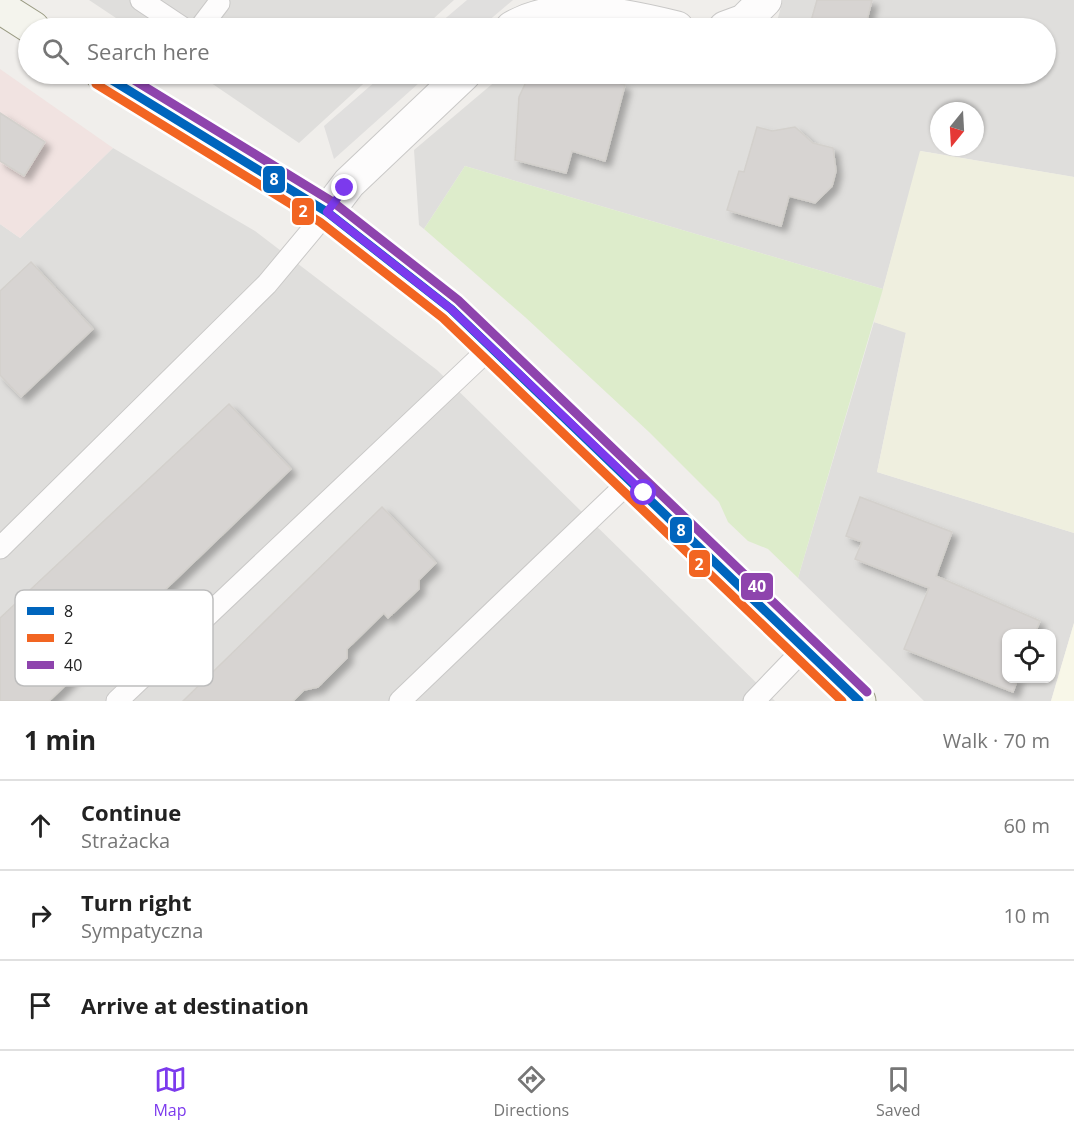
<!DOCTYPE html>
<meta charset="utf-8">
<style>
:root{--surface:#fff;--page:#f6f6f6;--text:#222;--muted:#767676;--line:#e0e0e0;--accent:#7c3aed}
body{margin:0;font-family:"Open Sans",sans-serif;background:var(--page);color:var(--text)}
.controls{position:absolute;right:18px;bottom:18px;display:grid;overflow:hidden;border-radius:12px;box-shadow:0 2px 4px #0004}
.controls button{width:54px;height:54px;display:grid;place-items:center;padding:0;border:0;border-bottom:2px solid var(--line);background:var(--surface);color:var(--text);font:30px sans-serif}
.compass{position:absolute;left:930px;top:102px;width:54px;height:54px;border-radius:50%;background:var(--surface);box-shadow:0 2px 4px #0004;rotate:198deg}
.stop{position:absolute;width:18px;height:18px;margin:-14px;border:4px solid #7c3aed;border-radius:50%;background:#fff}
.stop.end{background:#7c3aed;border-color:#fff;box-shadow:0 2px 6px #0008}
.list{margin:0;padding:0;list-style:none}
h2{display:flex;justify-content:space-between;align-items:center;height:78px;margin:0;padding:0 24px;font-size:26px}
h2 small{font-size:20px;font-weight:400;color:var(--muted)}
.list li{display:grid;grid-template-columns:39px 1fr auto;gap:18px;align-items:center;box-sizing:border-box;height:90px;padding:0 24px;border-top:2px solid var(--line)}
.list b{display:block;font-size:22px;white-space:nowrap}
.list p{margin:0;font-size:20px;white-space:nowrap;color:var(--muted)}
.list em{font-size:20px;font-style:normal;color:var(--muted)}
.icon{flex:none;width:33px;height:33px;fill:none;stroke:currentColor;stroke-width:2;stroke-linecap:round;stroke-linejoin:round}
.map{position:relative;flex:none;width:1074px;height:701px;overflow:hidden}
.search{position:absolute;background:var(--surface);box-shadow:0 2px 4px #0004;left:18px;right:18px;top:18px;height:66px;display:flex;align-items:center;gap:15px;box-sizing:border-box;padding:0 21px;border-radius:33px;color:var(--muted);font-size:22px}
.sheet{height:348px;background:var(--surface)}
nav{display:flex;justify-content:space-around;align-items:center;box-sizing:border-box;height:84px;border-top:2px solid var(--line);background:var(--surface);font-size:16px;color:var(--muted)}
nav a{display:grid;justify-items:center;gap:3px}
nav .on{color:var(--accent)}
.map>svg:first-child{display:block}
</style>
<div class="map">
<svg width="1074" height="701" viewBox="0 0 1074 701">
<defs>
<filter id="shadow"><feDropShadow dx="5.5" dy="5.5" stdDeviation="3" flood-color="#0004"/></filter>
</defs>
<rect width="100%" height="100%" fill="#f0eeeb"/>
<!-- residential -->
<path fill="#dfdedc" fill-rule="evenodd" d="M 89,0 L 454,0 L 423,28 L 131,28 Z
M 783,0 L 1074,0 L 1074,177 L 921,151 L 883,289 L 465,166 L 424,229 L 419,225 L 414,150 L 504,74 L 1046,74 L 1046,28 L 775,28 ZM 939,111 L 975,111 L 975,147 L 939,147 Z
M 198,74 L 374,74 L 299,143 Z
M 113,148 L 255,231 L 437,370 L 775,701 L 0,701 L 0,224 L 20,238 Z
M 874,322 L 906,332 L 877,472 L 1074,533 L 1074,623 L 1051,701 L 924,701 L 798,578 ZM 1006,634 L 1052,634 L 1052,678 L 1006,678 Z"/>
<!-- commercial -->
<path fill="#f1e3e1" d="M 0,69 L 113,148 L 20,238 L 0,224 Z"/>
<!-- education -->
<path fill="#f8f7e8" d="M 1074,623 L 1074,701 L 1051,701 Z"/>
<!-- farmland -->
<path fill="#efefdf" d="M 920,151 L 1074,177 L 1074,533 L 877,472 L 906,333 L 874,322 Z"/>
<!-- grass -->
<path fill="#ddeccb" d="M 465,166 L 883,289 L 798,578 L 768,549 L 748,541 L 728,522 L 719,502 L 649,432 L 525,317 L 424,229 Z"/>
<!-- parking -->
<path fill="#e0dfde" d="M 467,0 L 513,0 L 480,28 L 434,28 Z
M 384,74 L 429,74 L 334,159 L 324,126 Z"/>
<!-- building -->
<path fill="#d7d4d2" stroke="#d3d0cc" stroke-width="1.5" filter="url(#shadow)" d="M 817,0 L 872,0 L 865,28 L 809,28 Z
M 546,74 L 586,74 L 625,85 L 605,161 L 572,151 L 566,173 L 515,160 L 519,97 L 528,78 L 544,82 Z
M 0,113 L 45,142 L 24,176 L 0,161 Z
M 757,127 L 772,131 L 795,127 L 813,143 L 833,148 L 836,171 L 832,186 L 815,203 L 789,196 L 781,226 L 727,210 L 739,171 L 744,172 Z
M 31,262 L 93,329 L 21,397 L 0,375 L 0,291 Z
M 229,404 L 291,469 L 49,701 L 0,701 L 0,618 Z
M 860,497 L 952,532 L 936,576 L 1040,621 L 1035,633 L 1006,633 L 1006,678 L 1018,678 L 1013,692 L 904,649 L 929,588 L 855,559 L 862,542 L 846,536 Z
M 382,507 L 436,563 L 419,580 L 419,589 L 388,618 L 384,613 L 347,649 L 347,658 L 318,687 L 304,690 L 293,701 L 183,701 Z"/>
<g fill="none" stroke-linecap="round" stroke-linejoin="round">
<defs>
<path id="lane" d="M 141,0 L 183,28
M 200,28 L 219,3
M 0,548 L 267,284 L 327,212
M 117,701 L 492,346
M 400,701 L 630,481
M 754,701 L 805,648"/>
<path id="street" d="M 512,28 C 559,0 624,15 677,28
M 725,28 L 744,21 L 765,0
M 327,212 L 349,183 L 464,74"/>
<path id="secondary" d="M 0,7 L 33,28
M 102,74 L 327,212 L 451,309 L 859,701"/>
</defs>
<!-- lane casing -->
<use href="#lane" stroke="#c9c8c7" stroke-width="23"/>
<!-- street casing -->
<use href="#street" stroke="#c9c8c7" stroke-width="35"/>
<!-- secondary casing -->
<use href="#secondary" stroke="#999a82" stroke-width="35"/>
<!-- lane -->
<use href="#lane" stroke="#fdfcfc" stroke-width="21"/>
<!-- street -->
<use href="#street" stroke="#fdfcfc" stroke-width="33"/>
<!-- secondary -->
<use href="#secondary" stroke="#f4f4ed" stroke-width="33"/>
<defs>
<path id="bus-1" d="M 102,74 L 327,212 L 451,309 L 859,701"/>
<path id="bus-2" d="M 96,84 L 320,222 L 443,318 L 842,701"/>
<path id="bus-3" d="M 124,74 L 333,202 L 458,300 L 867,692"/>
</defs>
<!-- bus-1 casing -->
<use href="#bus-1" stroke="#fff" stroke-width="14"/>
<!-- bus-2 casing -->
<use href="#bus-2" stroke="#fff" stroke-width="14"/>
<!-- bus-3 casing -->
<use href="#bus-3" stroke="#fff" stroke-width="14"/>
<!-- bus-1 -->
<use href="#bus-1" stroke="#0065bd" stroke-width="9"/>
<!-- bus-2 -->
<use href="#bus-2" stroke="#f26522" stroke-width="9"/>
<!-- bus-3 -->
<use href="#bus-3" stroke="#8e44ad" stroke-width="9"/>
</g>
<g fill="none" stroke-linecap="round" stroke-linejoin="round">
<!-- route -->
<path stroke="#7c3aed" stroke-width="8" d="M 345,188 L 327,212 L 451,309 L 644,493"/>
</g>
<!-- legend -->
<rect x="15" y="590" width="198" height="96" rx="9" fill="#fff" stroke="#bdbdbd" stroke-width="1.5"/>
<rect x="27" y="607" width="27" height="8" fill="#0065bd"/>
<rect x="27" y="634" width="27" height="8" fill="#f26522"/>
<rect x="27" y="661" width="27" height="8" fill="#8e44ad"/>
<g font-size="16" fill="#222">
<text x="64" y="617">8</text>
<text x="64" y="644">2</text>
<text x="64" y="671">40</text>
</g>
<g stroke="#fff" stroke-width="2">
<rect x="262" y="165" width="24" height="29" rx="6" fill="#0065bd"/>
<rect x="291" y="197" width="24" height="29" rx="6" fill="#f26522"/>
<rect x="669" y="516" width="24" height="28" rx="6" fill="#0065bd"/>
<rect x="688" y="549" width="23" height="29" rx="6" fill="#f26522"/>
<rect x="740" y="572" width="34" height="29" rx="6" fill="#8e44ad"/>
</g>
<g font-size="16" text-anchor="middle" font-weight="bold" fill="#fff">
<text x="274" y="185">8</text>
<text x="303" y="217">2</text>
<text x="681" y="536">8</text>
<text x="699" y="570">2</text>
<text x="757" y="592">40</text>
</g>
</svg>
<div class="controls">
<button><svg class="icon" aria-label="locate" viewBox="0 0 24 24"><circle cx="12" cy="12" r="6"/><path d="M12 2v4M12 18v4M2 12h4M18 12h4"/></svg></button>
</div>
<svg class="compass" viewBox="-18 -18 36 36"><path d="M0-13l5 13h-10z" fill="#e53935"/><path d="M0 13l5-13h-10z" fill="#767676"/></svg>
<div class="stop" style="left:644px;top:493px"></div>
<div class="stop end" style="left:345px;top:188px"></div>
<div class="search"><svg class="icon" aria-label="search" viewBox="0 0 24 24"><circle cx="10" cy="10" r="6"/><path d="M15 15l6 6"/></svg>Search here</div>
</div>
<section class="sheet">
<h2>1 min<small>Walk · 70 m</small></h2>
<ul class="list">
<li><svg class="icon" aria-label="ahead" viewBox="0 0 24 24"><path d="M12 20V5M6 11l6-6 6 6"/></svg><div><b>Continue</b><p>Strażacka</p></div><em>60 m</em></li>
<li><svg class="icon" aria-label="right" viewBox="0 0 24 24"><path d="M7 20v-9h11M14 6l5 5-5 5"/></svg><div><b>Turn right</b><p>Sympatyczna</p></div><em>10 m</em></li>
<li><svg class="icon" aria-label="arrive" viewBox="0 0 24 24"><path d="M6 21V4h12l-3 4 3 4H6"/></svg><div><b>Arrive at destination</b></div></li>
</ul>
</section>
<nav>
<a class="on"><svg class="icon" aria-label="map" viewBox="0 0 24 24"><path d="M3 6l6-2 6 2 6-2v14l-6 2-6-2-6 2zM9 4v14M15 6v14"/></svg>Map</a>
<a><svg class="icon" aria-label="directions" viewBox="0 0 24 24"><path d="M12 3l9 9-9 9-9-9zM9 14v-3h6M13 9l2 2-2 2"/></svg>Directions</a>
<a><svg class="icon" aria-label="saved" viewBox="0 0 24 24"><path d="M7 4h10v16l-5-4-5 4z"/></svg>Saved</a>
</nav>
